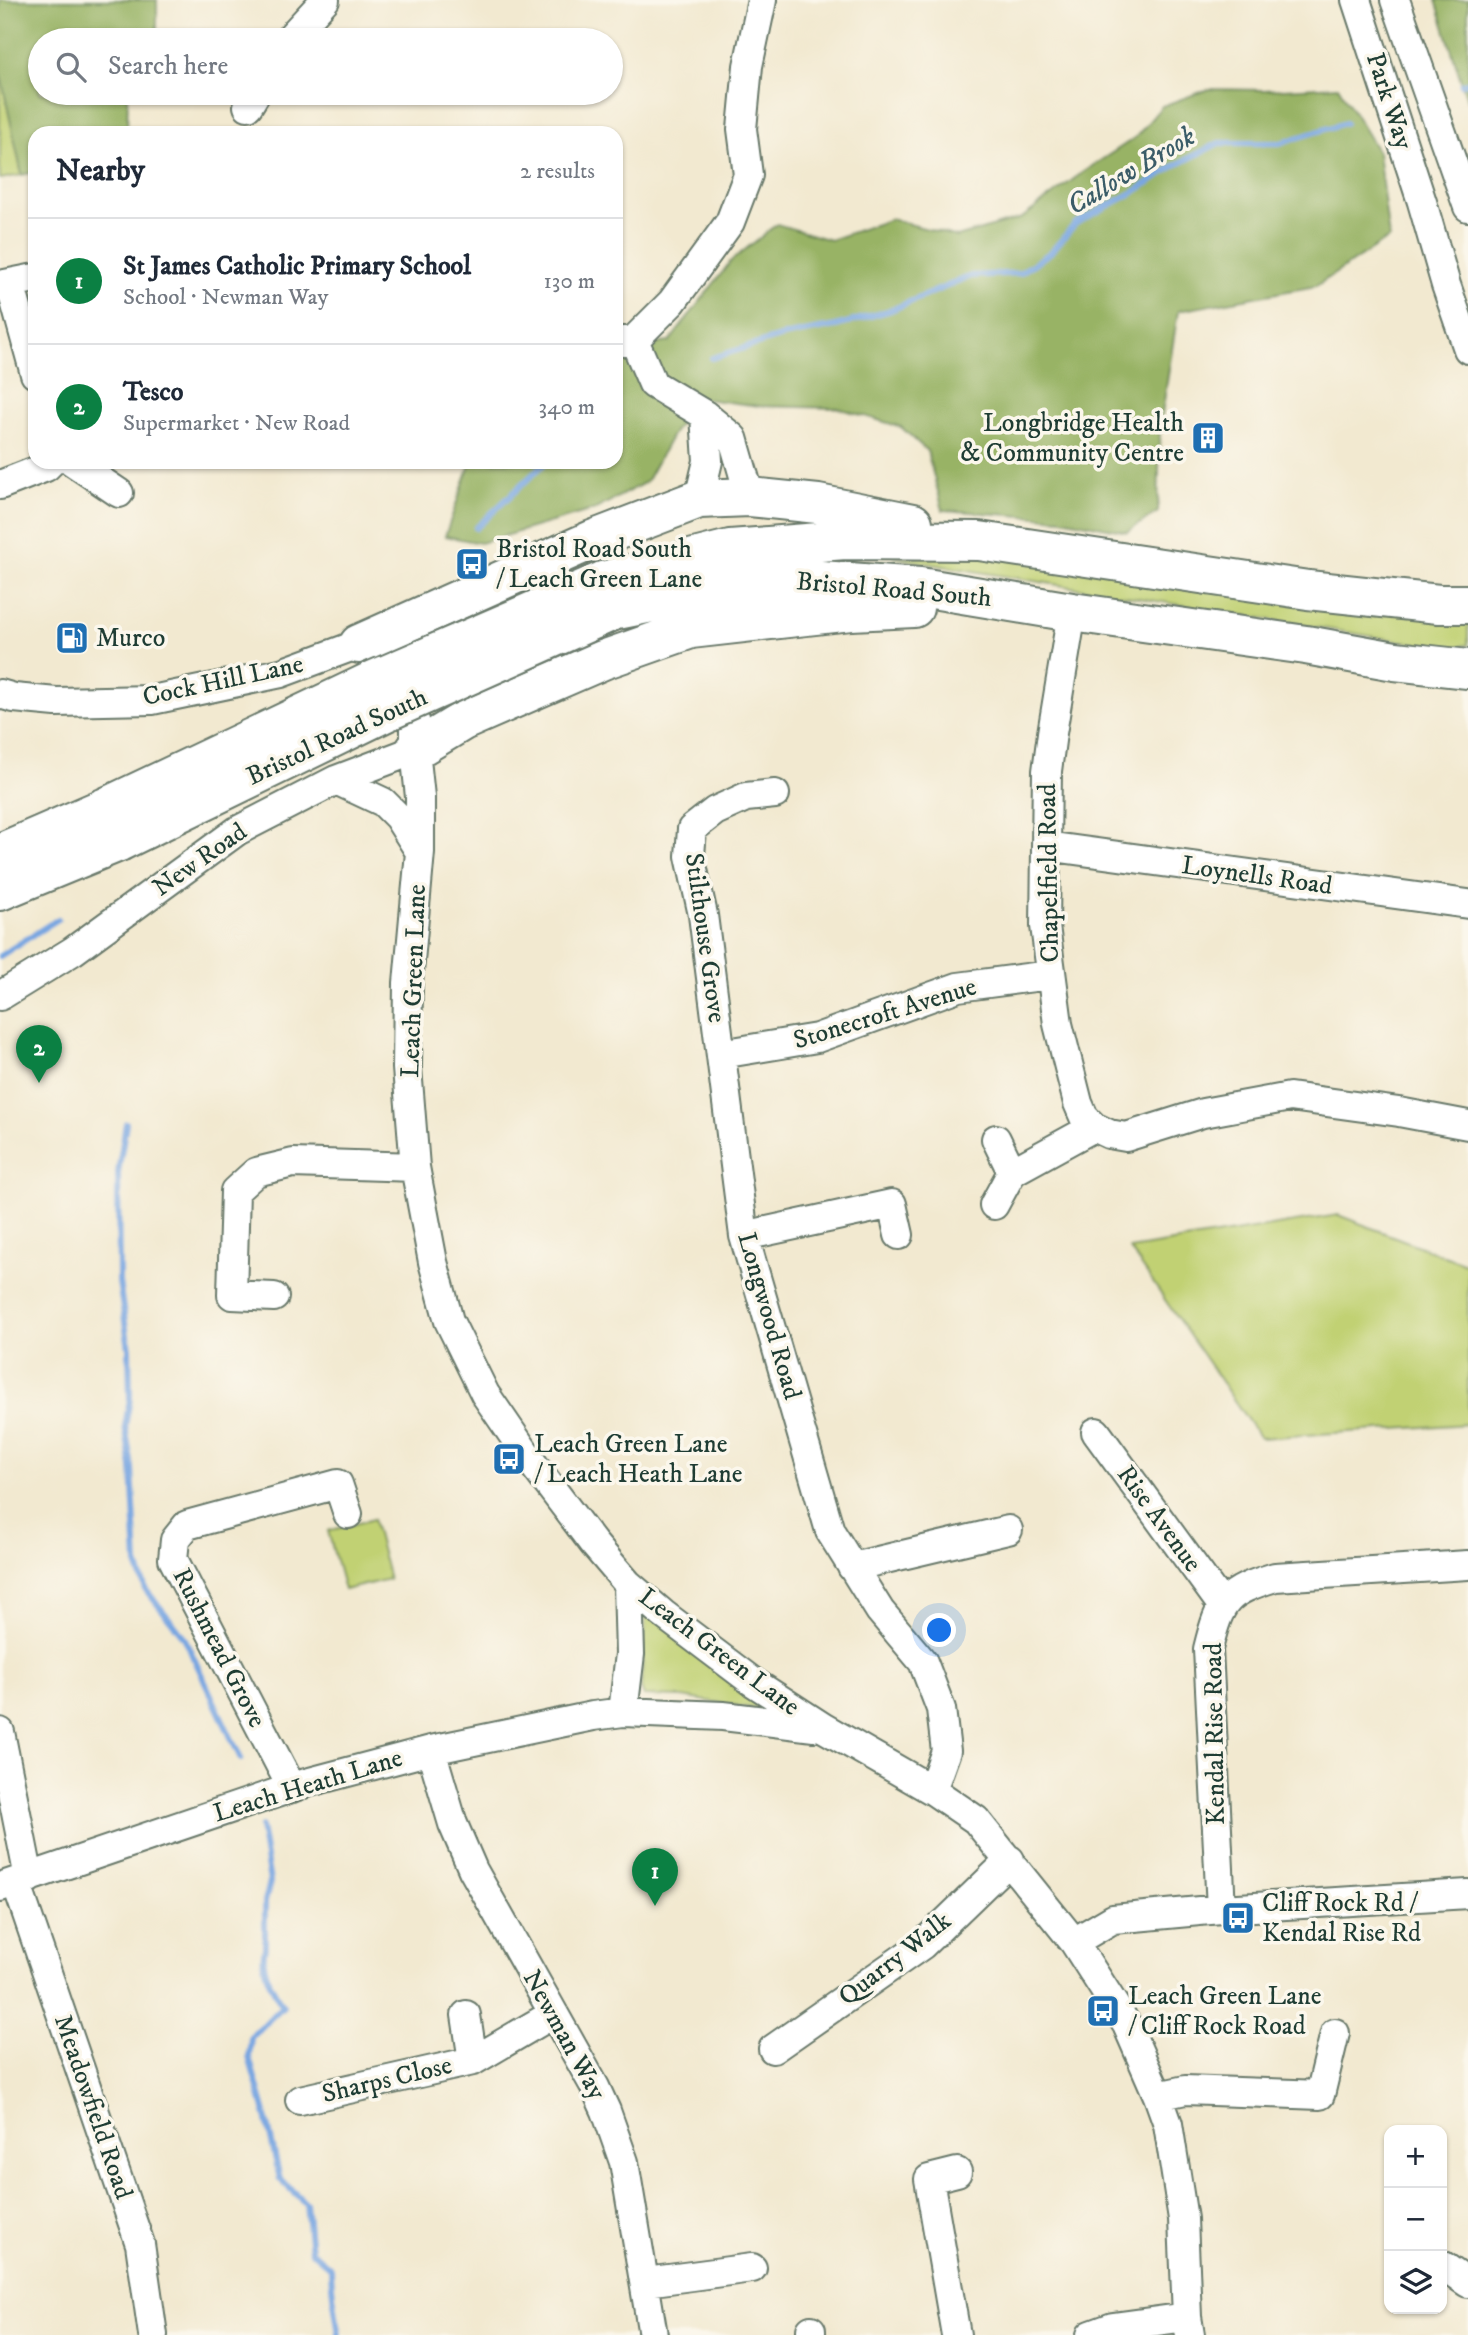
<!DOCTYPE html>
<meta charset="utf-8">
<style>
:root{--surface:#fff;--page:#f2f2f3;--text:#1f2937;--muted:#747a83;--line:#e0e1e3;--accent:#0b8043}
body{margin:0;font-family:"IM FELL DW Pica",serif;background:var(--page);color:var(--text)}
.controls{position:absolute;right:21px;bottom:21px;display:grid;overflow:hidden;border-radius:14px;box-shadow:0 2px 5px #0004}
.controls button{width:63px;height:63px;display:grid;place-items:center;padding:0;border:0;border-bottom:2px solid var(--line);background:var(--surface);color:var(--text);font:35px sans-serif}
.you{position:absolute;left:940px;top:1631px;width:24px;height:24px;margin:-18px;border:5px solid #fff;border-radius:50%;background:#1a73e8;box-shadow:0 0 0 10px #1a73e833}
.badge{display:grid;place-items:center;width:46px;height:46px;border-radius:50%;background:var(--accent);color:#fff;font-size:23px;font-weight:700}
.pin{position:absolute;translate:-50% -58px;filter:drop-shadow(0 2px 4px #0008)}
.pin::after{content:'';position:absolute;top:37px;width:24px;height:21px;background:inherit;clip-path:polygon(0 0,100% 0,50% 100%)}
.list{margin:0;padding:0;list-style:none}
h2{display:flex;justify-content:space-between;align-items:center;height:91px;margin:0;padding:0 28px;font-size:30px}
h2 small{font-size:23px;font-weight:400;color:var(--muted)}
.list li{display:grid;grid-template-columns:46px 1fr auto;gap:21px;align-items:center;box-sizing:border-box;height:126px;padding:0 28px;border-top:2px solid var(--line)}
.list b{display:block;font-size:26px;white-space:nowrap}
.list p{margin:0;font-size:23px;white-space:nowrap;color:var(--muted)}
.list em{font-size:23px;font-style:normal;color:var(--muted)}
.icon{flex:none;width:38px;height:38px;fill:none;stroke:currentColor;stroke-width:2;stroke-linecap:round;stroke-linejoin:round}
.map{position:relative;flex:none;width:1468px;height:2335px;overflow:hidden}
.search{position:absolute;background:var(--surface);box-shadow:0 2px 5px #0004;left:28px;top:28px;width:595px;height:77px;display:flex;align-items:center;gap:18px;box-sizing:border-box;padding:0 24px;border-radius:38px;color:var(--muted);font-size:26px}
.panel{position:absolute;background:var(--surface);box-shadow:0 2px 5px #0004;left:28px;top:126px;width:595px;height:343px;border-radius:21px}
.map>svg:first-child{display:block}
</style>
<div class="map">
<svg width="1468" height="2335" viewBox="0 0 1468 2335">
<rect width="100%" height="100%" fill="#fbf7ec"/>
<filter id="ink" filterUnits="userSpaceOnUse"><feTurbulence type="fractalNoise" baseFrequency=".0143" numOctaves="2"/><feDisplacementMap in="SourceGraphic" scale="14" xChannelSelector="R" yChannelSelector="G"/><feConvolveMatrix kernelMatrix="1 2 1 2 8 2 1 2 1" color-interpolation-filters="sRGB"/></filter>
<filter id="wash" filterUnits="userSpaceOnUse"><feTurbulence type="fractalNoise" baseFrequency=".00686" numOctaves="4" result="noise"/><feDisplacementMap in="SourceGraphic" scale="28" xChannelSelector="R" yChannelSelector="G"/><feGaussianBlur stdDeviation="1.57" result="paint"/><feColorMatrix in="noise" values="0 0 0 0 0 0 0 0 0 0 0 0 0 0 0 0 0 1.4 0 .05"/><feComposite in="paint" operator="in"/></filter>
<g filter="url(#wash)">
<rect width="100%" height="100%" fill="#f2e9d0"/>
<!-- green -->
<path fill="#c1d173" stroke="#708754" stroke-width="2" d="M 0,72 L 22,175 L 0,179 Z
M 981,555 L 1468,618 L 1468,645 L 1443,648 L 894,558 Z
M 1338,1215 L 1468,1265 L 1468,1424 L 1260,1438 L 1130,1249 Z
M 373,1519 L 389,1579 L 344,1590 L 328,1531 Z
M 646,1610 L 777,1712 L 682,1697 L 644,1696 L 641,1688 Z"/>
<!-- forest -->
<path fill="#98b365" stroke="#5c784c" stroke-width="2" d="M 0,0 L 157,0 L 157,30 L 130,37 L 129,40 L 40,40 L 40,93 L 128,93 L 127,132 L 35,133 L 35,172 L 22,175 L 0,72 Z
M 1436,0 L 1468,0 L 1468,103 Z
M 1338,86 L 1378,152 L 1389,238 L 1316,286 L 1178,311 L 1160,427 L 1158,512 L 1127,532 L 1062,519 L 943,510 L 927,451 L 901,427 L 838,408 L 759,406 L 697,398 L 672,435 L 646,482 L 596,509 L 480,543 L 445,536 L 471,462 L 616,462 L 616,349 L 669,342 L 731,261 L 777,224 L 830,240 L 891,219 L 957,237 L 1022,218 L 1083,172 L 1136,137 L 1162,106 L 1209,89 L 1264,90 Z"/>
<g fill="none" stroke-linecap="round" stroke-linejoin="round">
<!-- stream -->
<path stroke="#78a6e1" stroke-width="6" d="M 1462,84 L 1468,83
M 712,358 L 783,336 L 836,326 L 891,310 L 971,276 L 1020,273 L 1051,252 L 1076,223 L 1134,192 L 1176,165 L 1219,143 L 1280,143 L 1345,123
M 476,528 L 546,462
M 0,956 L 58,919
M 126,1123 L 118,1173 L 119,1282 L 129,1349 L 130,1399 L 125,1426 L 132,1467 L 137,1564 L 146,1590 L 184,1637 L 241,1759
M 261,1827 L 270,1882 L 265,1902 L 265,1948 C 259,1968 273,1990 283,2006 L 251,2037 L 249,2057 L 267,2120 L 280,2179 L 306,2204 L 311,2251 L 331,2268 C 331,2291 336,2312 339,2335"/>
</g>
</g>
<g filter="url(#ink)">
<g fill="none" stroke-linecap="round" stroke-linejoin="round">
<defs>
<path id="minor" d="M 1356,0 L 1422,202 L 1446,285 L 1468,349
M 1395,0 L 1468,207
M 288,40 L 325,0
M 248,106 L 256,93
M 10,283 L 35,374
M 0,285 L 35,278
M 634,340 L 653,384 L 705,415 L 733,438 L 750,497
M 616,342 L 634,340 L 672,302 L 730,222 L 748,175 L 742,129 L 748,66 L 762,0
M 73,462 L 119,493
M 0,485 L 46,467 L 51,462
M 699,499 L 708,461 L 705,415
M 1072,612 L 1052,733 L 1047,771 L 1045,926 L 1058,1024 L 1078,1103 L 1084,1117 L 1094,1127 L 1109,1134 L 1126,1137 L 1203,1113 L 1290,1097 L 1399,1112 L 1468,1125
M 397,687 L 415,721 L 415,750 L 420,797 L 420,852 L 408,983 L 407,1068 L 415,1167 L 433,1262 L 449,1321 L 485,1394 L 533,1464 L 593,1543 L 628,1584 L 663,1614 L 753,1682 L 824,1728 L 932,1790 L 976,1820 L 1074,1942 L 1127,2025 L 1158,2096 L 1168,2124 L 1183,2219 L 1187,2317 L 1190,2335
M 0,694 L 14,698 L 56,702 L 152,700 L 281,673 L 359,644
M 336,780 L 383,802 L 398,817 L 420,852
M 775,794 L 746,797 L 715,811 L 692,829 L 690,856 L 703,915 L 744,1236 L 830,1531 L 880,1611 L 923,1662 L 941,1709 L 946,1751 L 932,1790
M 1046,846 L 1468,904
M 0,996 L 73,951 L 237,831 L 336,780 L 415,750
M 721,1054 L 817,1038 L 958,987 L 1050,975
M 1012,1172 L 1094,1127
M 994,1205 L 1012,1172 L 996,1139
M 744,1236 L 892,1204 L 899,1235
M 274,1297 L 232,1295 L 235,1191 L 256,1172 L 293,1163 L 415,1167
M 1096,1432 L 1222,1605
M 852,1567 L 1008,1530
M 623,1712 L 630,1654 L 628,1584
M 0,1732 L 29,1878
M 431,1750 L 453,1824 L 473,1870 L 595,2087 L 606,2111 L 624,2162 L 653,2335
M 292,1788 L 173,1559 L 175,1540 L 187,1525 L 338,1484 L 348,1514
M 16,1882 L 140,2244 L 153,2335
M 0,1887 L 306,1783 L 431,1750 L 593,1716 L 623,1712 L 723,1716 L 814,1727
M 1221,1909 L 1208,1649 C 1220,1600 1226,1592 1275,1577 L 1468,1565
M 1074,1942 L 1113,1919 L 1221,1909 L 1468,1894
M 773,2049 L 922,1945 L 1010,1860
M 473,2061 L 553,2014
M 1158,2096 L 1185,2090 L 1320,2095 L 1335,2033
M 300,2100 L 473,2061 L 466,2015
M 1442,2265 L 1468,2283
M 646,2282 L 752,2268
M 811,2330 L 811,2335
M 956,2335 L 929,2179 L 957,2172
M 1091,2335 L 1113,2327 L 1187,2317"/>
<path id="highway" d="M 603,581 L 730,549 L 845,540 L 979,541 L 1308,590 L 1439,604 L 1468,604
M 613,611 L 741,585 L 806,579 L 920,587 L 1072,612 L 1306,645 L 1395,661 L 1468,669
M 359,644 L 592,540 L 699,499 L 750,497 L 818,504 L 913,523
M 415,750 L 463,721 L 603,660 L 691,629 L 851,611 L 914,608
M 0,853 L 106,807
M 0,891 L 119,842"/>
</defs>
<!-- minor casing -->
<use href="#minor" stroke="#69796b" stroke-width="32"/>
<!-- highway casing -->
<use href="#highway" stroke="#69796b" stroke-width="42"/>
<!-- minor -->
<use href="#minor" stroke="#fff" stroke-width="28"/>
<!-- highway -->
<use href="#highway" stroke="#fff" stroke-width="38"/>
<defs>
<path id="highway-bridge" d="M 106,807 L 374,680 L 603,581
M 119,842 L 384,713 L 613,611"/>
</defs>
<!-- highway-bridge casing -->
<use href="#highway-bridge" stroke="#69796b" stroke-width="42" stroke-linecap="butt"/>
<!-- highway-bridge -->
<use href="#highway-bridge" stroke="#fff" stroke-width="38"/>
</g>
</g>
<!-- icons -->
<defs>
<symbol id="building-square" viewBox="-11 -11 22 22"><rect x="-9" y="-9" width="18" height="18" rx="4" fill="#1f6fb2" stroke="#fbf7ec"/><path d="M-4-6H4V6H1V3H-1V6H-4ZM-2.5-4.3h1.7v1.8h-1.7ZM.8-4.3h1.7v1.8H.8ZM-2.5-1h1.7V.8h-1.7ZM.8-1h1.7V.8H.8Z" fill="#fff"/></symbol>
<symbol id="bus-square" viewBox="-11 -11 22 22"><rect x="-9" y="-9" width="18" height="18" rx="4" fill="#1f6fb2" stroke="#fbf7ec"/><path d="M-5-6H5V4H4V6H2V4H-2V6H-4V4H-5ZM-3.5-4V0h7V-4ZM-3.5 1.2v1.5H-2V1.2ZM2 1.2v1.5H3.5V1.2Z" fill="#fff"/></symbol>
<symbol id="fuel-square" viewBox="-11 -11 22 22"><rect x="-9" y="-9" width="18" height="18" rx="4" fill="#1f6fb2" stroke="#fbf7ec"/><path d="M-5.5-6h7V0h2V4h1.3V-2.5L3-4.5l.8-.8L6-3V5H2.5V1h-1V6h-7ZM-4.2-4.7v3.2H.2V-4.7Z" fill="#fff"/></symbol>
</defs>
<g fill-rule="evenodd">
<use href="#building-square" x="1189" y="419" width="38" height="38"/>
<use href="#bus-square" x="453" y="545" width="38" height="38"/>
<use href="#fuel-square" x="53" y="619" width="38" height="38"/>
<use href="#bus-square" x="490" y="1440" width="38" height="38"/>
<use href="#bus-square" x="1219" y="1899" width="38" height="38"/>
<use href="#bus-square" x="1084" y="1992" width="38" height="38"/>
</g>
<g text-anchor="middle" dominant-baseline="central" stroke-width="7" stroke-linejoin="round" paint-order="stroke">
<!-- street labels -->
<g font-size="26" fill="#1f3d34" stroke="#fbf7ec">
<text transform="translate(1389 101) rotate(72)">Park Way</text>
<text transform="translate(894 590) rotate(5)">Bristol Road South</text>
<text transform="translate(223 681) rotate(-12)">Cock Hill Lane</text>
<text transform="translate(337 737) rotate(-25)">Bristol Road South</text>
<text transform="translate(200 860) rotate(-35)">New Road</text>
<text transform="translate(1049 873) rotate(-91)">Chapelfield Road</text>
<text transform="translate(1257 876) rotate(8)">Loynells Road</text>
<text transform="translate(705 938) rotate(82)">Stilthouse Grove</text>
<text transform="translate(414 981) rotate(-88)">Leach Green Lane</text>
<text transform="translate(885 1014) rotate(-17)">Stonecroft Avenue</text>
<text transform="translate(769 1316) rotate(74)">Longwood Road</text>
<text transform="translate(1159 1519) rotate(54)">Rise Avenue</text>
<text transform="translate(219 1648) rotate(63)">Rushmead Grove</text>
<text transform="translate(719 1652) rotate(37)">Leach Green Lane</text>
<text transform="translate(1215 1734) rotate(-91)">Kendal Rise Road</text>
<text transform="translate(308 1786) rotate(-17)">Leach Heath Lane</text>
<text transform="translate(895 1959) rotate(-38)">Quarry Walk</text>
<text transform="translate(564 2035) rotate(61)">Newman Way</text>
<text transform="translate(387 2080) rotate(-13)">Sharps Close</text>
<text transform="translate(93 2107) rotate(71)">Meadowfield Road</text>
</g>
<!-- poi labels -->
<g font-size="26" fill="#1f3d34" stroke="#fbf7ec" text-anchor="start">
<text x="1184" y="423" text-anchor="end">Longbridge Health<tspan x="1184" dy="30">&amp; Community Centre</tspan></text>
<text x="496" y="549">Bristol Road South<tspan x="496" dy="30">/ Leach Green Lane</tspan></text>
<text x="96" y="638">Murco</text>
<text x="534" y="1444">Leach Green Lane<tspan x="534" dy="30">/ Leach Heath Lane</tspan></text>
<text x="1262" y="1903">Cliff Rock Rd /<tspan x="1262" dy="30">Kendal Rise Rd</tspan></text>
<text x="1128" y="1996">Leach Green Lane<tspan x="1128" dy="30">/ Cliff Rock Road</tspan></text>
</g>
<!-- water labels -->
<g font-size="28" font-style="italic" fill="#3a5c68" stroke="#fbf7ec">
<text transform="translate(1131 171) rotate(-31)">Callow Brook</text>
</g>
</g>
</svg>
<div class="controls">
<button>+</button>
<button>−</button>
<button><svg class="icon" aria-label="layers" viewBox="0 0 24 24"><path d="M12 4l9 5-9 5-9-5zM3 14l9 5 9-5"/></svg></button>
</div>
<div class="you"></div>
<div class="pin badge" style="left:655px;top:1906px">1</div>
<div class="pin badge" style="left:39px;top:1083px">2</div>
<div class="search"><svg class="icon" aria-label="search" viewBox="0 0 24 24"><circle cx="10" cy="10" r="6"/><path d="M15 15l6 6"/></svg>Search here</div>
<section class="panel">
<h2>Nearby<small>2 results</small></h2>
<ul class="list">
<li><span class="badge">1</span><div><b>St James Catholic Primary School</b><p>School · Newman Way</p></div><em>130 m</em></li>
<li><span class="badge">2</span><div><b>Tesco</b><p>Supermarket · New Road</p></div><em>340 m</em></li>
</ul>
</section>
</div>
